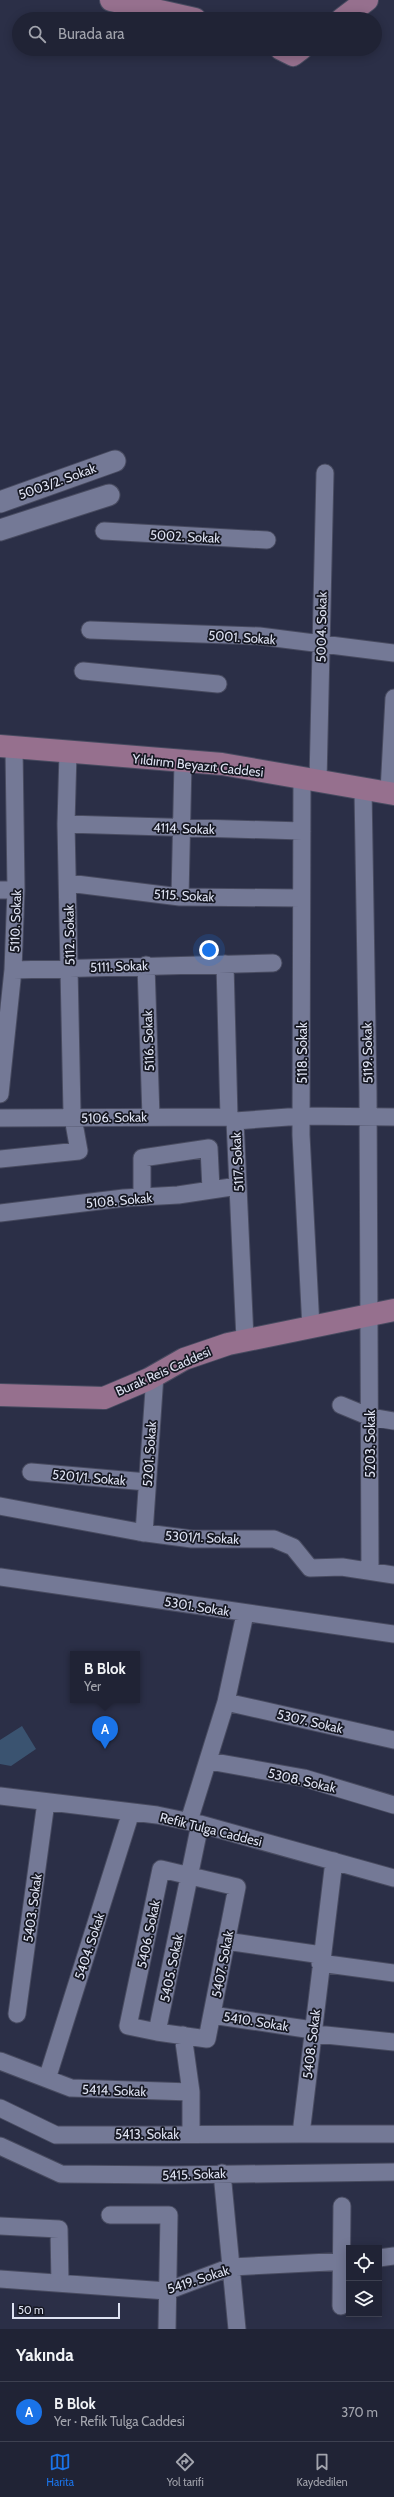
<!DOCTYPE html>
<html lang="tr">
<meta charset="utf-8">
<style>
:root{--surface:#202335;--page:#2d2f41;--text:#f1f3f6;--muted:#a2a4ad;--line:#3d4050;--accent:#1a73e8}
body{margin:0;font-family:Cabin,sans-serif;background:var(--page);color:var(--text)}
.controls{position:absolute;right:12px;bottom:12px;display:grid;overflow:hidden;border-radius:0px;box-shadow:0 2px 10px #0003}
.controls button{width:36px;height:36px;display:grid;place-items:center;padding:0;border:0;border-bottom:1px solid var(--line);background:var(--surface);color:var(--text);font:20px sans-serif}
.scale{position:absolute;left:12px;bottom:10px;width:108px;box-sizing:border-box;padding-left:4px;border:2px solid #dee2f2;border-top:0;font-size:11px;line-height:14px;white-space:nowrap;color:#dee2f2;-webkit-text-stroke:3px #161823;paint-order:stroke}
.you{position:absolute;left:209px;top:950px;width:14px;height:14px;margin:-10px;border:3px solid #fff;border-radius:50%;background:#1a73e8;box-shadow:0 0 0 6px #1a73e833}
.badge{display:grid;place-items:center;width:26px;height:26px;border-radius:50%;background:var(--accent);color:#fff;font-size:13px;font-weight:700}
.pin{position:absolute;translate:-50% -33px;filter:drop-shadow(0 1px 2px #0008)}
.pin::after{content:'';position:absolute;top:21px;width:14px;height:12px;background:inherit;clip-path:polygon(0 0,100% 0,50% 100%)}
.popup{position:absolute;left:70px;top:1651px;width:70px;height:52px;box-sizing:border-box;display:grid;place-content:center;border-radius:0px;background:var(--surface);filter:drop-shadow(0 1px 3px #0005);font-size:13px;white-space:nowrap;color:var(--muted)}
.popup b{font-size:15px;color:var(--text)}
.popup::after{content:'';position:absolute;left:50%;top:100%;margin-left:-8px;border:8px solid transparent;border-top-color:var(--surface)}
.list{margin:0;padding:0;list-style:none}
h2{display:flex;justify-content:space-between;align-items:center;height:52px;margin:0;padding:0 16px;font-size:17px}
h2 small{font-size:13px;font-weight:400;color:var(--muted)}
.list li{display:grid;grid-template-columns:26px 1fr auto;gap:12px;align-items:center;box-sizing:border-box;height:60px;padding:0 16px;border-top:1px solid var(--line)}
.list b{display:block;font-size:15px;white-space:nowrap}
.list p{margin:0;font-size:13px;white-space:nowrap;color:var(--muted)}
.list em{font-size:13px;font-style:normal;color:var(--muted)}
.icon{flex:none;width:22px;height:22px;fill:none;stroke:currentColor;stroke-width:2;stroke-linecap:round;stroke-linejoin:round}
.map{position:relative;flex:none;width:394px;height:2329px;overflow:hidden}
.search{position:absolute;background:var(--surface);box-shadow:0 2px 10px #0003;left:12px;right:12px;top:12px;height:44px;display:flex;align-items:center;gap:10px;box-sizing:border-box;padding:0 14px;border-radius:22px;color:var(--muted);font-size:15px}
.sheet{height:112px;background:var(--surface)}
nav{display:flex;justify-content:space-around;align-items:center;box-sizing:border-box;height:56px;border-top:1px solid var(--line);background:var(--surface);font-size:11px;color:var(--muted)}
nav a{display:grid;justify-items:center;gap:2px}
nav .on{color:var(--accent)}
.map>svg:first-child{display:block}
</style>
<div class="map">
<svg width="394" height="2329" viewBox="0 0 394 2329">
<rect width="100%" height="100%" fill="#2b2f47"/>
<!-- water -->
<path fill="#3a5370" d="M 22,1726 L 36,1749 L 11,1766 L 0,1764 L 0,1740 Z"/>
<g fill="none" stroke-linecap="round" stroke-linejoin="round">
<defs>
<path id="minor" d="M 104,531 L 267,540
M 90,630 L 259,636 L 394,653
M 83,671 L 218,684
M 302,777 L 301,1135 L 311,1328
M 318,781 L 325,473
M 363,789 L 368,1092 L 370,1570
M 389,792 L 394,698
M 66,824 L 302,831
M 68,883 L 180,897 L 301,898
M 0,890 L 16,889
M 180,897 L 183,762
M 225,964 L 229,1117 L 235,1121 L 245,1339
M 146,965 L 151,1117
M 13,970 L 273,963
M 0,1094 L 13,970 L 16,889 L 14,748
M 0,1118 L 229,1117
M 235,1121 L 302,1116 L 394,1117
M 0,1159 L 79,1151 L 72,1112 L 66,824 L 68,752
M 142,1197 L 142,1158 L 209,1148 L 211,1189
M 0,1213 L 124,1198 L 178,1195 L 238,1186
M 341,1405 L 370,1417 L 394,1421
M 31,1472 L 147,1482
M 0,1506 L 139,1532 L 192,1539 L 274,1539 L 293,1547 L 310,1568 L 342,1567 L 394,1575
M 144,1533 L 155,1375
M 0,1577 L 394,1634
M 226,1702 L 394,1740
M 209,1761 L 304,1778 L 394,1805
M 0,1796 L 157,1815 L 200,1824 L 394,1878
M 189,1821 L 226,1702 L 245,1614
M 334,1861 L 301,2134 L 394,2134
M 226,1941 L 322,1955
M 320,1963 L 394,1973
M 17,2014 L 46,1802
M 212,2015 L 306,2029 L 316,2034 L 394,2042
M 157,2032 L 207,2039 L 237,1887 L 161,1869 L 128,2026 L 157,2032 L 200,1824
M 183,2035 L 191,2092
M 0,2061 L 71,2088 L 191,2092 L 191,2134
M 47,2079 L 131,1812
M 0,2108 L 56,2135 L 301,2134
M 0,2146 L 61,2174 L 172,2175 L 394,2172
M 222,2173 L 237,2329
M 110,2215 L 169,2215 L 167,2329
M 0,2226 L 59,2229 L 60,2283
M 379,2258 L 394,2256
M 0,2279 L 167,2291 L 231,2267 L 349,2261
M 341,2306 L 342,2206"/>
<path id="tertiary" d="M 0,502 L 115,461
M 0,530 L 109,495"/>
<path id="secondary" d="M 111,0 L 195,19
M 342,19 L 367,0
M 281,49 L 293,55 L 301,49
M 0,746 L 222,764 L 394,794
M 0,1395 L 104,1398 L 149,1379 L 184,1359 L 228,1344 L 394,1310"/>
</defs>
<!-- minor casing -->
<use href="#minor" stroke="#484b60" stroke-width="19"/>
<!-- tertiary casing -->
<use href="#tertiary" stroke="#484b60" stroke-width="23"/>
<!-- secondary casing -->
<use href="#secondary" stroke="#484b60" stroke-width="24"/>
<!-- minor -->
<use href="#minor" stroke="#747996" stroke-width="17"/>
<!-- tertiary -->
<use href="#tertiary" stroke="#747996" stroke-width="21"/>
<!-- secondary -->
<use href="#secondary" stroke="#96708e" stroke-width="22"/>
</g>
<g text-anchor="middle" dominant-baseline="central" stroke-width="3.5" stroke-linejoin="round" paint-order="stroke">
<!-- street labels -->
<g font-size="13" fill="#dee2f2" stroke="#161823">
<text transform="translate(57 481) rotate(-20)">5003/2. Sokak</text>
<text transform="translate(185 536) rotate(3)">5002. Sokak</text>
<text transform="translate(321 627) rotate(-89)">5004. Sokak</text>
<text transform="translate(242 637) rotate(4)">5001. Sokak</text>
<text transform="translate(198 765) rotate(6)">Yıldırım Beyazıt Caddesi</text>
<text transform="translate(184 828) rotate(2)">4114. Sokak</text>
<text transform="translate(184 895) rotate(3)">5115. Sokak</text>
<text transform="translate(15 921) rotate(-88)">5110. Sokak</text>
<text transform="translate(69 935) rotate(-91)">5112. Sokak</text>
<text transform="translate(119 966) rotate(-2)">5111. Sokak</text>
<text transform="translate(148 1041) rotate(-92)">5116. Sokak</text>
<text transform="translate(302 1053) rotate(-90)">5118. Sokak</text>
<text transform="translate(367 1053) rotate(-91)">5119. Sokak</text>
<text transform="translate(114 1117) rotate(-1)">5106. Sokak</text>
<text transform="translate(237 1162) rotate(-93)">5117. Sokak</text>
<text transform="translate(119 1200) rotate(-5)">5108. Sokak</text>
<text transform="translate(163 1371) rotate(-24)">Burak Reis Caddesi</text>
<text transform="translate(370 1444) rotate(-90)">5203. Sokak</text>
<text transform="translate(149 1454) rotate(-86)">5201. Sokak</text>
<text transform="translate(89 1477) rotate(5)">5201/1. Sokak</text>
<text transform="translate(202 1537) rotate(3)">5301/1. Sokak</text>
<text transform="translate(197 1606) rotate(9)">5301. Sokak</text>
<text transform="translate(310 1721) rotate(13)">5307. Sokak</text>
<text transform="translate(302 1780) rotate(13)">5308. Sokak</text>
<text transform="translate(211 1829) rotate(14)">Refik Tulga Caddesi</text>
<text transform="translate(32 1908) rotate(-82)">5403. Sokak</text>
<text transform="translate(148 1934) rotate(-78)">5406. Sokak</text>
<text transform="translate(89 1946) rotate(-72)">5404. Sokak</text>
<text transform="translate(222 1964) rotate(-79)">5407. Sokak</text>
<text transform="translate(171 1968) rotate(-78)">5405. Sokak</text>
<text transform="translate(256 2021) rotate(9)">5410. Sokak</text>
<text transform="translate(311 2044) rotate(-83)">5408. Sokak</text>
<text transform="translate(114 2090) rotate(2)">5414. Sokak</text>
<text x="147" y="2134">5413. Sokak</text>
<text transform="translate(194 2174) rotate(-2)">5415. Sokak</text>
<text transform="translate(198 2279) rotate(-18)">5419. Sokak</text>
</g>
</g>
</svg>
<div class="controls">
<button><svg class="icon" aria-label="locate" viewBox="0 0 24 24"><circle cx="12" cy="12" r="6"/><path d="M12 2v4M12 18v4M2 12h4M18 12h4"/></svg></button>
<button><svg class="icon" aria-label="layers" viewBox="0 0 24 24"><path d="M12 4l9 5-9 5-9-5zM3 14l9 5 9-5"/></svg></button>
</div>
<div class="scale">50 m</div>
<div class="you"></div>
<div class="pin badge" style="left:105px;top:1749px">A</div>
<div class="popup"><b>B Blok</b>Yer</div>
<div class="search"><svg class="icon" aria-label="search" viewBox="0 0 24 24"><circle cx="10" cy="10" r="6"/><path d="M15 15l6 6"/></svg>Burada ara</div>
</div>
<section class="sheet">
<h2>Yakında<small></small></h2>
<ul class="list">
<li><span class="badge">A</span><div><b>B Blok</b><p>Yer · Refik Tulga Caddesi</p></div><em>370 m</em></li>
</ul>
</section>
<nav>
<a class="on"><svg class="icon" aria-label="map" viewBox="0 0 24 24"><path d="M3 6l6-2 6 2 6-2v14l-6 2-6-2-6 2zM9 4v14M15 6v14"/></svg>Harita</a>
<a><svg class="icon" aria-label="directions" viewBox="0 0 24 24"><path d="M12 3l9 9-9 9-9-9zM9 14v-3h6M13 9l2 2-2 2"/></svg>Yol tarifi</a>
<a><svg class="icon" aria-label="saved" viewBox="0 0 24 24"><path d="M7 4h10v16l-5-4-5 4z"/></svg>Kaydedilen</a>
</nav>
